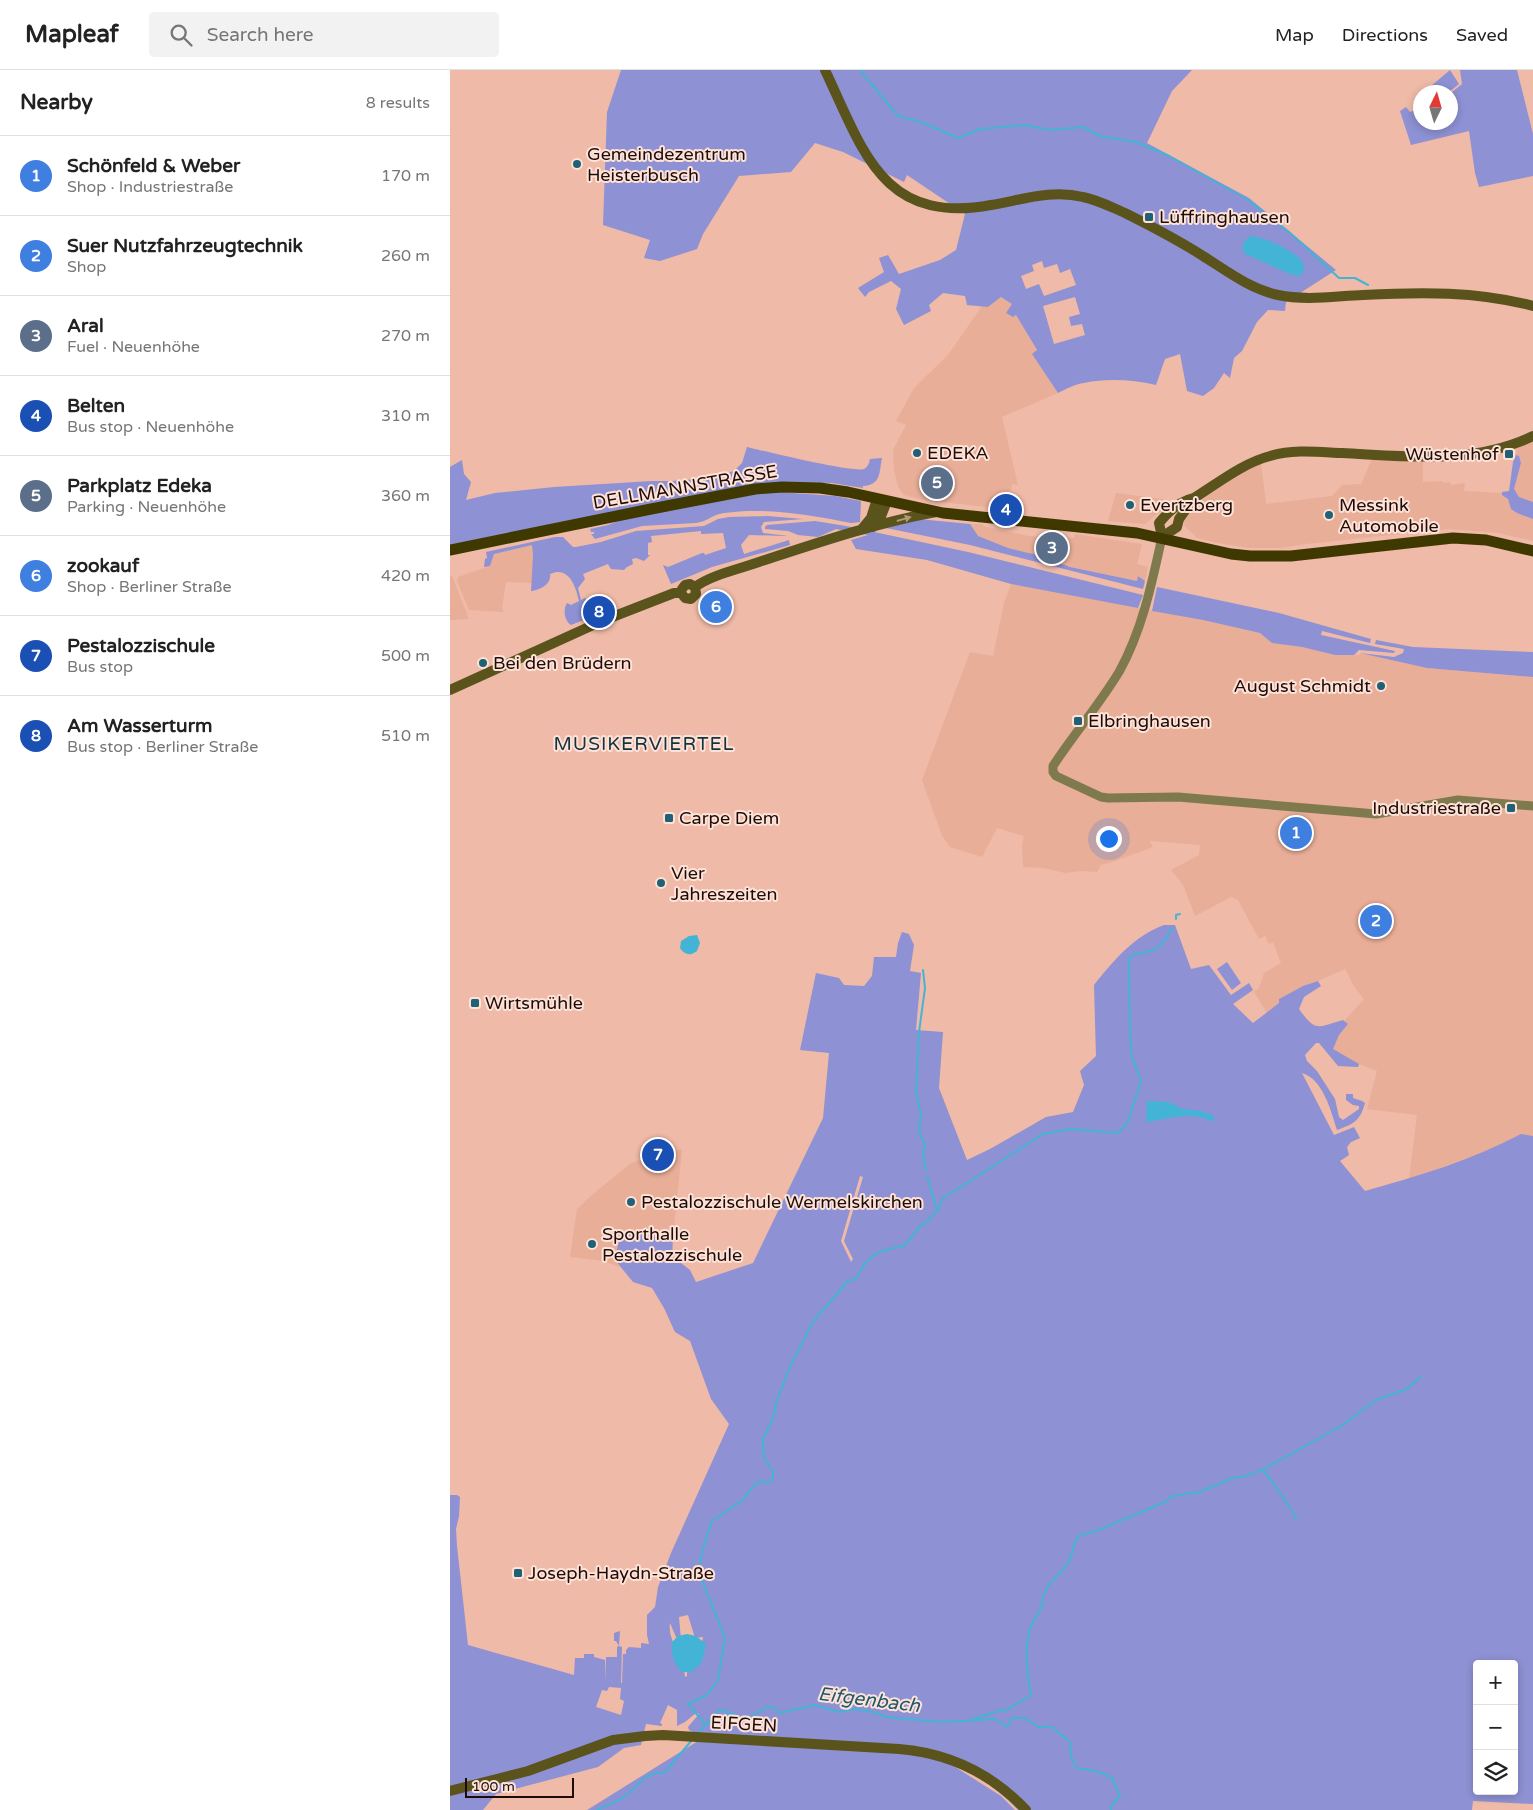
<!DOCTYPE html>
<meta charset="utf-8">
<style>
:root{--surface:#fff;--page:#f2f2f2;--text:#222;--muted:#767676;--line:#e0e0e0;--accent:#b45309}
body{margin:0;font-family:"Varela Round",sans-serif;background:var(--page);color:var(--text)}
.controls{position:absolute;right:15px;bottom:15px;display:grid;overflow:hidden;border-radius:5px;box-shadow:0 2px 8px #0003}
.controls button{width:45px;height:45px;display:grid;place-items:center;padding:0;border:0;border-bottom:1px solid var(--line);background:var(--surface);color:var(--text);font:25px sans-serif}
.compass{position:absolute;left:963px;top:15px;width:45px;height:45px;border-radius:50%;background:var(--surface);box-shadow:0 2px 8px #0003;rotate:5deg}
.scale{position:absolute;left:15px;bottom:12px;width:109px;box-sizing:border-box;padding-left:5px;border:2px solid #1d0c06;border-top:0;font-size:14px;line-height:18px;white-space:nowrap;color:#1d0c06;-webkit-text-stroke:4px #fee2d8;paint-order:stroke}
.you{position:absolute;left:658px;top:768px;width:18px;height:18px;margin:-12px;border:4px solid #fff;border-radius:50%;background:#1a73e8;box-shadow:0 0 0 8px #1a73e833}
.badge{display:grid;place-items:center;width:32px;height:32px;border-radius:50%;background:var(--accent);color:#fff;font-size:16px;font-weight:700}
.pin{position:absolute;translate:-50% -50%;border:2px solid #fff;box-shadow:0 1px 5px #0006}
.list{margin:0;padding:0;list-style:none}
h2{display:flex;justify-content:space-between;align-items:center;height:65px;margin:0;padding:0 20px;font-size:21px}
h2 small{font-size:16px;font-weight:400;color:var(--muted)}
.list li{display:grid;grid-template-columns:32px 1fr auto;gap:15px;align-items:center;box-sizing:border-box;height:80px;padding:0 20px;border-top:1px solid var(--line)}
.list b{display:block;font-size:19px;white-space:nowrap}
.list p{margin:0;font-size:16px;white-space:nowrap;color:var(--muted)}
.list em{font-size:16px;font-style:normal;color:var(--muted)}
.icon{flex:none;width:28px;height:28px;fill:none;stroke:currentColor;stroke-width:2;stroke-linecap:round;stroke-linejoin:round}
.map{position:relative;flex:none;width:1083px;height:1740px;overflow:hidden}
header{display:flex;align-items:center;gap:30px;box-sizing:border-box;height:70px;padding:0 25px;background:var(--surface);border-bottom:1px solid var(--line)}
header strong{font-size:24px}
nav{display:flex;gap:28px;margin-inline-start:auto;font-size:18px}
.search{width:350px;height:45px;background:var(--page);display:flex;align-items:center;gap:12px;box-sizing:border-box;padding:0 18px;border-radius:5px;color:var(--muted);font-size:19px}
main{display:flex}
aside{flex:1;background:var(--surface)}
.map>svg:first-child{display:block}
</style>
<header>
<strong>Mapleaf</strong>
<div class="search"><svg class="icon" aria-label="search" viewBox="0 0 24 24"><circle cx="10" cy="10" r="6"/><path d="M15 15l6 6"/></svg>Search here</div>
<nav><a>Map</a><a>Directions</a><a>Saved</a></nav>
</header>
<main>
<aside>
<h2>Nearby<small>8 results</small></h2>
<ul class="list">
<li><span class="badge" style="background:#3f7fe0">1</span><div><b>Schönfeld &amp; Weber</b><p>Shop · Industriestraße</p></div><em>170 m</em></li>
<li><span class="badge" style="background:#3f7fe0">2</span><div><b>Suer Nutzfahrzeugtechnik</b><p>Shop</p></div><em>260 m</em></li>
<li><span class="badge" style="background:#5c6f8a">3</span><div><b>Aral</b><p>Fuel · Neuenhöhe</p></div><em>270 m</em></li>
<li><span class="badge" style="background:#1a4fb4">4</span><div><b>Belten</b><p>Bus stop · Neuenhöhe</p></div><em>310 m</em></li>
<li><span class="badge" style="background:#5c6f8a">5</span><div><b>Parkplatz Edeka</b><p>Parking · Neuenhöhe</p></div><em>360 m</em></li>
<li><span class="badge" style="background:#3f7fe0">6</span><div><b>zookauf</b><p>Shop · Berliner Straße</p></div><em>420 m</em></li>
<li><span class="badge" style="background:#1a4fb4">7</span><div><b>Pestalozzischule</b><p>Bus stop</p></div><em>500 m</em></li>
<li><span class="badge" style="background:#1a4fb4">8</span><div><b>Am Wasserturm</b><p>Bus stop · Berliner Straße</p></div><em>510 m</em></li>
</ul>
</aside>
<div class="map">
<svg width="1083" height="1740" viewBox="0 0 1083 1740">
<rect width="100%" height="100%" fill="#efbaa7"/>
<!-- built -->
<path fill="#e9ae98" d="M 551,227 L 562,234 L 563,247 L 566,245 L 587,281 L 582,284 L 608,323 L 552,347 L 568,415 L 562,414 L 561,420 L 555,425 L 554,439 L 474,430 L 454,425 L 448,417 L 444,400 L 443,380 L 456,355 L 446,351 L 464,318 L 498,285 L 532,236 L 538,237 Z
M 1083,372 L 1083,432 L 1069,427 L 1064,419 L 1071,393 L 1069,386 L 1066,385 L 1067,378 Z
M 922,389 L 973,391 L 973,412 L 993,411 L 993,413 L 1000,412 L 1001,415 L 1015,413 L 1014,421 L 1052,423 L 1058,429 L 1067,443 L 1083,449 L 1083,471 L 1048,463 L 999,459 L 856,474 L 831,478 L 800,478 L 773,474 L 747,468 L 734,455 L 735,446 L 744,435 L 791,403 L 811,393 L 816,434 L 882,426 L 892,415 L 911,414 Z
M 666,423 L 713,429 L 718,435 L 695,454 L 658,451 Z
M 520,454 L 533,454 L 533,456 L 578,466 L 624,468 L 625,464 L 692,474 L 687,494 L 698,497 L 695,511 L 689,506 L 687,511 L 620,497 L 591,486 L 558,478 L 527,466 Z
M 82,475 L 83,484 L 82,513 L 56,512 L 52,538 L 54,542 L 19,540 L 7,511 L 8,507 L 40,496 L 44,484 Z
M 0,506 L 2,506 L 19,549 L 0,550 Z
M 561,514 L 753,550 L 810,563 L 822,573 L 852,577 L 885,585 L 910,585 L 910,583 L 977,598 L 1083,607 L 1083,1066 L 1071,1064 L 1047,1077 L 959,1109 L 967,1045 L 917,1039 L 927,1001 L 909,994 L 875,975 L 884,966 L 895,950 L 914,929 L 905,918 L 895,899 L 868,911 L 853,916 L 829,929 L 829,933 L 817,943 L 803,920 L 806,921 L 809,918 L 814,903 L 831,893 L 823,872 L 819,874 L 815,866 L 809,869 L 788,830 L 781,827 L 745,846 L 733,815 L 721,800 L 749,785 L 750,775 L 700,771 L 703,777 L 662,792 L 651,795 L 647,802 L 631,801 L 615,803 L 593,798 L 573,797 L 572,776 L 574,766 L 547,758 L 532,787 L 500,777 L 492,766 L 472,710 L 520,582 L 543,586 L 554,533 Z
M 232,1079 L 223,1168 L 176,1162 L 165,1190 L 170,1197 L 153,1191 L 120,1187 L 127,1139 L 143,1124 L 181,1093 Z"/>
<!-- green -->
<path fill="#8e91d3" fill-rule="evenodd" d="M 171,0 L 742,0 L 722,21 L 697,73 L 799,128 L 886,200 L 836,232 L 835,241 L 818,240 L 807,252 L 792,281 L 784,288 L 780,308 L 774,303 L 764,318 L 753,326 L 737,321 L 730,284 L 715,289 L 706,315 C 683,310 658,308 634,313 C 625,314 616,319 608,323 L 582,284 L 587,280 L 566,245 L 563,247 L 556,243 L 562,234 L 551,227 L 538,237 L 517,235 L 515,226 L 493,223 L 479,235 L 481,241 L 454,255 L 446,239 L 451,219 L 441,211 L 419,222 L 415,227 L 408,218 L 434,202 L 429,188 L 438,185 L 449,204 L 490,190 L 506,180 L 515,144 L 457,105 L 454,112 L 393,82 L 365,73 L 341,102 L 289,106 L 253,164 L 247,179 L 210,191 L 194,188 L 200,170 L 153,155 L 157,42 ZM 592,191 L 594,198 L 607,194 L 610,203 L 620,199 L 626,215 L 594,226 L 589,214 L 576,219 L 571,206 L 584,201 L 582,195 ZM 625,227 L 630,244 L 619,247 L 621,256 L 632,254 L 635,265 L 604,274 L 593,236 Z
M 1000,0 L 1009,14 L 999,22 L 976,22 L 975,21 Z
M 1010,0 L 1067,0 L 1083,64 L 1083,106 L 1029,117 L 1025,103 L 1019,61 L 961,75 L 950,41 L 956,37 L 960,42 L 965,40 L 968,37 L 970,40 L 971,52 L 1001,52 L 1001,23 L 1012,14 Z
M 297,377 C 314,381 403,403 414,399 C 418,397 419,393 420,389 L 432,388 C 429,403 431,415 413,416 L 413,418 L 382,413 L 334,412 L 0,476 L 0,397 L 12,390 L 14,404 L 21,412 L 16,430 L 45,423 L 104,417 L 202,411 L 222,411 L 247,409 L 273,404 L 284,401 L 292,393 Z
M 1066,385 L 1069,386 L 1071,393 L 1064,419 L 1069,427 L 1083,432 L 1083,449 L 1067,443 L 1061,439 L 1058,429 L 1052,425 L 1052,422 L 1059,421 L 1063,392 Z
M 328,422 L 385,426 L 411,431 L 410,452 L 401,453 C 361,445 316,437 274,443 C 264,444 256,452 246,453 L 192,456 L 145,469 L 141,464 L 144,464 L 144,462 L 141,462 L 140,459 L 158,455 L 173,449 L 303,424 Z
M 317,446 L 353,449 L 314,452 L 311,457 L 313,463 L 339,466 L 299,465 L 291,475 L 294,484 L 339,470 L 340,475 L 262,497 L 221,514 L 213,495 L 218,497 L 252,483 L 254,483 L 255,485 L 276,478 L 273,463 L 251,464 L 251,461 L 201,466 L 202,472 L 198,473 L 198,485 L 200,485 L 194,491 L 186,488 L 182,489 L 183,494 L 177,497 L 174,500 L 161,499 L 158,494 L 133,504 L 135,509 L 128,518 L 131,530 L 135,528 L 138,531 L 134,550 L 121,555 C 114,551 113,539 117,533 L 121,535 L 129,531 C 126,517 119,495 100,504 C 102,514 90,520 81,521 L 83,485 L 82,475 L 44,484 L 40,496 L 34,497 L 35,489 L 37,488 L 36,482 L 105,467 L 113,467 L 123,477 L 126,477 L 151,472 L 186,461 L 254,456 L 268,449 L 279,447 Z
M 469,449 L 520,454 L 528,466 L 558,478 L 591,486 L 620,497 L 687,511 L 688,506 L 695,511 L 693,519 L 520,475 L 436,458 Z
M 365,451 L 396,456 L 518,482 L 693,525 L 688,538 L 561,514 L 477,490 L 406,479 L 401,470 L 418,465 L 386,459 L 368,467 L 348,465 L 338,461 L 315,459 L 315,457 L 317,455 Z
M 707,517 L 829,543 L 921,569 L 920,573 L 872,561 L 871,565 L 945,581 L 944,583 L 909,580 L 904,585 L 885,585 L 852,577 L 822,573 L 810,563 L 753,550 L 702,541 Z
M 926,570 L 963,577 L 1083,582 L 1083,607 L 977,598 L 910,583 L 944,587 L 953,583 L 954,579 L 925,574 Z
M 714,855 L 725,855 L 741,899 L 759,895 L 781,925 L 799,913 L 803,920 L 783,934 L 803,953 L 829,933 L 829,929 L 853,916 L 868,911 L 871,916 L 854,927 L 849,939 C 866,963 868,957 893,950 L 898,954 L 889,965 L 883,979 L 909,994 L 908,997 L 888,996 L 869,973 L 866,973 L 855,985 L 857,991 L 867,1001 L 885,1029 L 889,1047 L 893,1050 L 909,1039 L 909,1036 L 903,1035 L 896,1030 L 896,1024 L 903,1024 L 903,1028 L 912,1031 L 915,1033 C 910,1051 904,1054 887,1060 C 881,1041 873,1009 852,1003 L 884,1065 L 904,1057 L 910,1068 L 901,1072 L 897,1077 L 899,1085 L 890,1091 L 915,1121 C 968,1106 1022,1090 1071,1064 L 1083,1066 L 1083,1734 L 1023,1731 L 1022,1740 L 581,1740 C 542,1705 524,1688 471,1678 L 243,1662 L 239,1660 L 238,1657 L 249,1644 L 246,1643 L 235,1652 L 227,1656 L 227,1640 L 218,1635 L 210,1653 L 212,1654 L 212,1656 L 196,1654 L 191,1675 L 174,1678 L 148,1697 L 46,1724 L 33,1740 L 0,1740 L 0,1425 L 7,1425 L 10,1427 L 9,1446 L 6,1459 L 7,1476 L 18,1575 L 124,1605 L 125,1588 L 134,1588 L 134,1584 L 144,1584 L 144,1587 L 155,1590 L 155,1612 L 156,1587 L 167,1587 L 167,1577 L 169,1576 L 166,1571 L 164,1571 L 164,1563 L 170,1561 L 169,1576 L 172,1577 L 171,1613 L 172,1613 L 173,1584 L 176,1584 L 176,1580 L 179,1577 L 191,1578 L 191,1573 L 199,1574 L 197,1565 L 197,1545 L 205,1537 L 208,1517 L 221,1483 L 279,1354 L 261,1329 L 240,1271 L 225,1262 L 214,1238 L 202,1218 L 183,1212 L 165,1190 L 170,1164 L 176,1162 L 223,1168 L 222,1186 L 240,1200 L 246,1212 L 303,1193 L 373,1048 L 379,983 L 350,980 L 366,903 L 389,908 L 394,915 L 414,916 L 422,906 L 424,887 L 446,887 L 448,873 L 452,862 L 459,864 L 464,875 L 460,901 L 471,903 L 466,960 L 493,962 L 489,1018 L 517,1090 L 540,1079 L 596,1047 L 623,1042 L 634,1015 L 630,1001 L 646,986 L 644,915 C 664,890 684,866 714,855 ZM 410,1106 L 413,1107 L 394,1171 L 403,1189 L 401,1192 L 391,1171 ZM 238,1545 L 245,1568 L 253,1567 L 250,1582 L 237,1601 L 237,1606 L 235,1607 C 235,1588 217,1571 220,1553 L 232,1581 L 229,1547 ZM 1027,1594 L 1064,1594 L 1064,1721 L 1027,1721 ZM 159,1617 L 171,1618 L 170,1629 L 174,1631 L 171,1645 L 146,1637 L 152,1620 L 157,1621 Z
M 777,892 L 791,913 L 782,920 L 767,899 Z
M 248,1671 L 458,1684 C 503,1689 539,1708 571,1740 L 568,1740 C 549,1720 528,1705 502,1695 L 551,1726 L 565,1740 L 137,1740 Z"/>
<!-- water -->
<path fill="#44b4d6" d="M 800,166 C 812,166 847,181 853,193 C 854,195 853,198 854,201 L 850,206 L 840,204 L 793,183 L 793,173 Z
M 247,865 L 250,873 L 247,881 C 241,886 234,885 230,878 L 231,871 L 239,866 Z
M 697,1031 L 719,1032 L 732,1039 L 751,1041 L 764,1046 L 764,1052 C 741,1040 720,1049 696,1052 Z
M 237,1564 L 246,1566 L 256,1574 L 252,1592 L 242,1602 L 232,1602 C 223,1593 221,1584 222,1572 L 228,1566 Z"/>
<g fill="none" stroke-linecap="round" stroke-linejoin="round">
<!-- stream -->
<path stroke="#44b4d6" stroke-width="2" d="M 410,0 L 448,46 L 471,52 L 508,68 L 531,59 L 574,55 L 600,60 L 633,57 L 650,66 L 686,72 L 719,86 L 798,130 L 839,162 L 889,208 L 905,208 L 918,215
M 726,849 L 726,845 L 730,844
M 473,900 L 475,918 L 469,962 L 466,1023 L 471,1043 L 469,1062 L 475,1075 L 473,1088 L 476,1100
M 477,1106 L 487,1140
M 813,1400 C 818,1406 846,1445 846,1449
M 521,1650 L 541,1643 L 559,1639 L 581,1625 C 577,1607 574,1573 581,1556 C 584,1549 590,1543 592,1535 C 593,1532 592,1527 594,1524 C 598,1512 611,1504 618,1493 C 628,1476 618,1464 644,1462 L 715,1432 L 722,1426 L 750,1422 L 782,1408 L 793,1407 L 812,1400 L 893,1355 L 926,1330 L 957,1319 L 971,1307
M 255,1654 L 238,1634 L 257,1625 L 268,1610 L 275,1568 L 248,1500 L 255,1472 L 262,1451 L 294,1429 L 300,1420 L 310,1411 L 318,1413 L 323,1409 L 323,1401 L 315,1390 L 313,1379 L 313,1368 L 323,1349 L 326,1333 L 338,1301 L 362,1253 L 398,1211 L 406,1209 C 418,1184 428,1180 454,1176 L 471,1155 L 477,1152 L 488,1140 L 492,1129 L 593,1064 L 622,1059 L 668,1063 L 678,1052 L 691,1011 L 682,987 L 680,961 L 679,888 C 686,882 694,884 701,881 C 711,878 717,867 722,858
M 249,1662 L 269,1640 L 278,1642 L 296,1650 L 317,1637 L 323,1637 L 329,1643 L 365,1635 L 389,1642 L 403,1639 L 427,1643 L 436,1647 L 492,1652 L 545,1649 L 557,1657 L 562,1648 L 574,1648 L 589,1657 L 602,1657 L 619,1671 L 622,1690 L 627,1698 L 647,1701 L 662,1708 L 670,1726 L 661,1736 L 661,1740
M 147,1740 C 155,1736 164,1733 172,1728 C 192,1716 186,1705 215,1702 L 242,1670"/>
<!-- tertiary -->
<path stroke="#7f794e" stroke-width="9" d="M 712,467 C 702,513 692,561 669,602 C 649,635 624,664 603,696 L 603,702 L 606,706 L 651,727 L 658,728 L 728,727 L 926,744 L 1008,730 L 1083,736"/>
<!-- secondary -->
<path stroke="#5b531c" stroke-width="10" d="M 375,0 C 413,80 432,155 541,135 C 572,130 601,119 633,127 C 648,130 661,137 675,143 C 701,156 728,170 753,186 C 777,201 800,219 828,225 C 856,231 886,226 913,225 C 970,222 1027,221 1083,236
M 744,428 L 729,449 L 727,457 L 712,467 L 709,453 C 718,442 730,431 744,428 C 768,413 793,393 820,386 C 844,379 868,382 892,383 C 955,386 1024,395 1083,366
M 423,457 L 430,449 L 437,431
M 411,460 L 421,448 L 427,429
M 245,517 C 261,505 289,499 309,492 C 367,473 425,453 486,442
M 231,523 L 235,528 L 241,529 L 246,524 L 245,517
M 231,523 L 232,519 L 235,515 L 240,514 L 245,517
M 0,620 L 152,551 L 224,523 L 231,523
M 0,1721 L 78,1701 L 163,1670 L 195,1666 L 213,1665 L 449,1679 C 499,1683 541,1703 576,1740"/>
<!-- primary -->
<path stroke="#403801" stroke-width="11" d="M 0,480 L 196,440 L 305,419 L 332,417 L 370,418 L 398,422 L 493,443 L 687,463 L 781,484 L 800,486 L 841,486 L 1003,468 L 1036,470 L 1083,481"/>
</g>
<!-- one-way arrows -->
<defs><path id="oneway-solid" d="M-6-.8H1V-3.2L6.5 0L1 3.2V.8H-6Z" transform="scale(1.25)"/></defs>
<use fill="#ac9a7a" href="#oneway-solid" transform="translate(454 449) rotate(-16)"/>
<!-- markers -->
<g fill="#1f6175" stroke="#fee2d8" stroke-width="2">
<circle cx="127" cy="94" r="5"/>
<rect x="694" y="142" width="10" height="10" rx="2.5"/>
<circle cx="467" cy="383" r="5"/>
<rect x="1054" y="379" width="10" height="10" rx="2.5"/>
<circle cx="680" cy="435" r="5"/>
<circle cx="879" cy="445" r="5"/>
<circle cx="33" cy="593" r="5"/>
<circle cx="931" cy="616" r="5"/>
<rect x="623" y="646" width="10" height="10" rx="2.5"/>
<rect x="1056" y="733" width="10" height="10" rx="2.5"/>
<rect x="214" y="743" width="10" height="10" rx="2.5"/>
<circle cx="211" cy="813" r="5"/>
<rect x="20" y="928" width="10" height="10" rx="2.5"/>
<circle cx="181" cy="1132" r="5"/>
<circle cx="142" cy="1174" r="5"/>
<rect x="63" y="1498" width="10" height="10" rx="2.5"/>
</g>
<g text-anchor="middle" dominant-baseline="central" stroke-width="4" stroke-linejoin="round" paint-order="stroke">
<!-- poi labels -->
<g font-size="18" fill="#1d0c06" stroke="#fee2d8" text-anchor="start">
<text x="137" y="84">Gemeindezentrum<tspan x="137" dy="21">Heisterbusch</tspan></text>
<text x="709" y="147">Lüffringhausen</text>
<text x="477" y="383">EDEKA</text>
<text x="1049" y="384" text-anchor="end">Wüstenhof</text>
<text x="690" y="435">Evertzberg</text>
<text x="889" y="435">Messink<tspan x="889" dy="21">Automobile</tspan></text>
<text x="43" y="593">Bei den Brüdern</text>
<text x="921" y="616" text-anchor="end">August Schmidt</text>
<text x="638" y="651">Elbringhausen</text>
<text x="1051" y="738" text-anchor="end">Industriestraße</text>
<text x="229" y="748">Carpe Diem</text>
<text x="221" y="803">Vier<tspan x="221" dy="21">Jahreszeiten</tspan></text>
<text x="35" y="933">Wirtsmühle</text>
<text x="191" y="1132">Pestalozzischule Wermelskirchen</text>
<text x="152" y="1164">Sporthalle<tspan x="152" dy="21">Pestalozzischule</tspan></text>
<text x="78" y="1503">Joseph-Haydn-Straße</text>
</g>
<!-- street labels -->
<g font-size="18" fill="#1d0c06" stroke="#fee2d8">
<text transform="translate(235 417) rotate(-10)">DELLMANNSTRASSE</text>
<text transform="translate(294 1654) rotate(3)">EIFGEN</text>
</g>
<!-- neighbourhood labels -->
<g font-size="19" letter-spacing="1" fill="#14333c" stroke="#fee2d8">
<text x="194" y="674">MUSIKERVIERTEL</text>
</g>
<!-- water labels -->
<g font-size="19" font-style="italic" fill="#1c596b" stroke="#fee2d8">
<text transform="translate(419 1630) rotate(7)">Eifgenbach</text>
</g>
</g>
</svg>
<div class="controls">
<button>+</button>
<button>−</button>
<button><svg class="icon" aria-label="layers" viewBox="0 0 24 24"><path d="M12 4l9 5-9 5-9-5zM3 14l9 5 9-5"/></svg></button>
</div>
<svg class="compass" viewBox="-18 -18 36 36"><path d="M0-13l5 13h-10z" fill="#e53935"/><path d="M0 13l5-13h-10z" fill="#767676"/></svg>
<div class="scale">100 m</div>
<div class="you"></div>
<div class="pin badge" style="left:846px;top:763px;background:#3f7fe0">1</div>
<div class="pin badge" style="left:926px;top:851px;background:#3f7fe0">2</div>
<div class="pin badge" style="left:602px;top:478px;background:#5c6f8a">3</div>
<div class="pin badge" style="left:556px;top:440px;background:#1a4fb4">4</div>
<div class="pin badge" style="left:487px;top:413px;background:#5c6f8a">5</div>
<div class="pin badge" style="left:266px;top:537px;background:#3f7fe0">6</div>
<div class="pin badge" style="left:208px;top:1085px;background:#1a4fb4">7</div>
<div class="pin badge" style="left:149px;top:542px;background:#1a4fb4">8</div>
</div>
</main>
